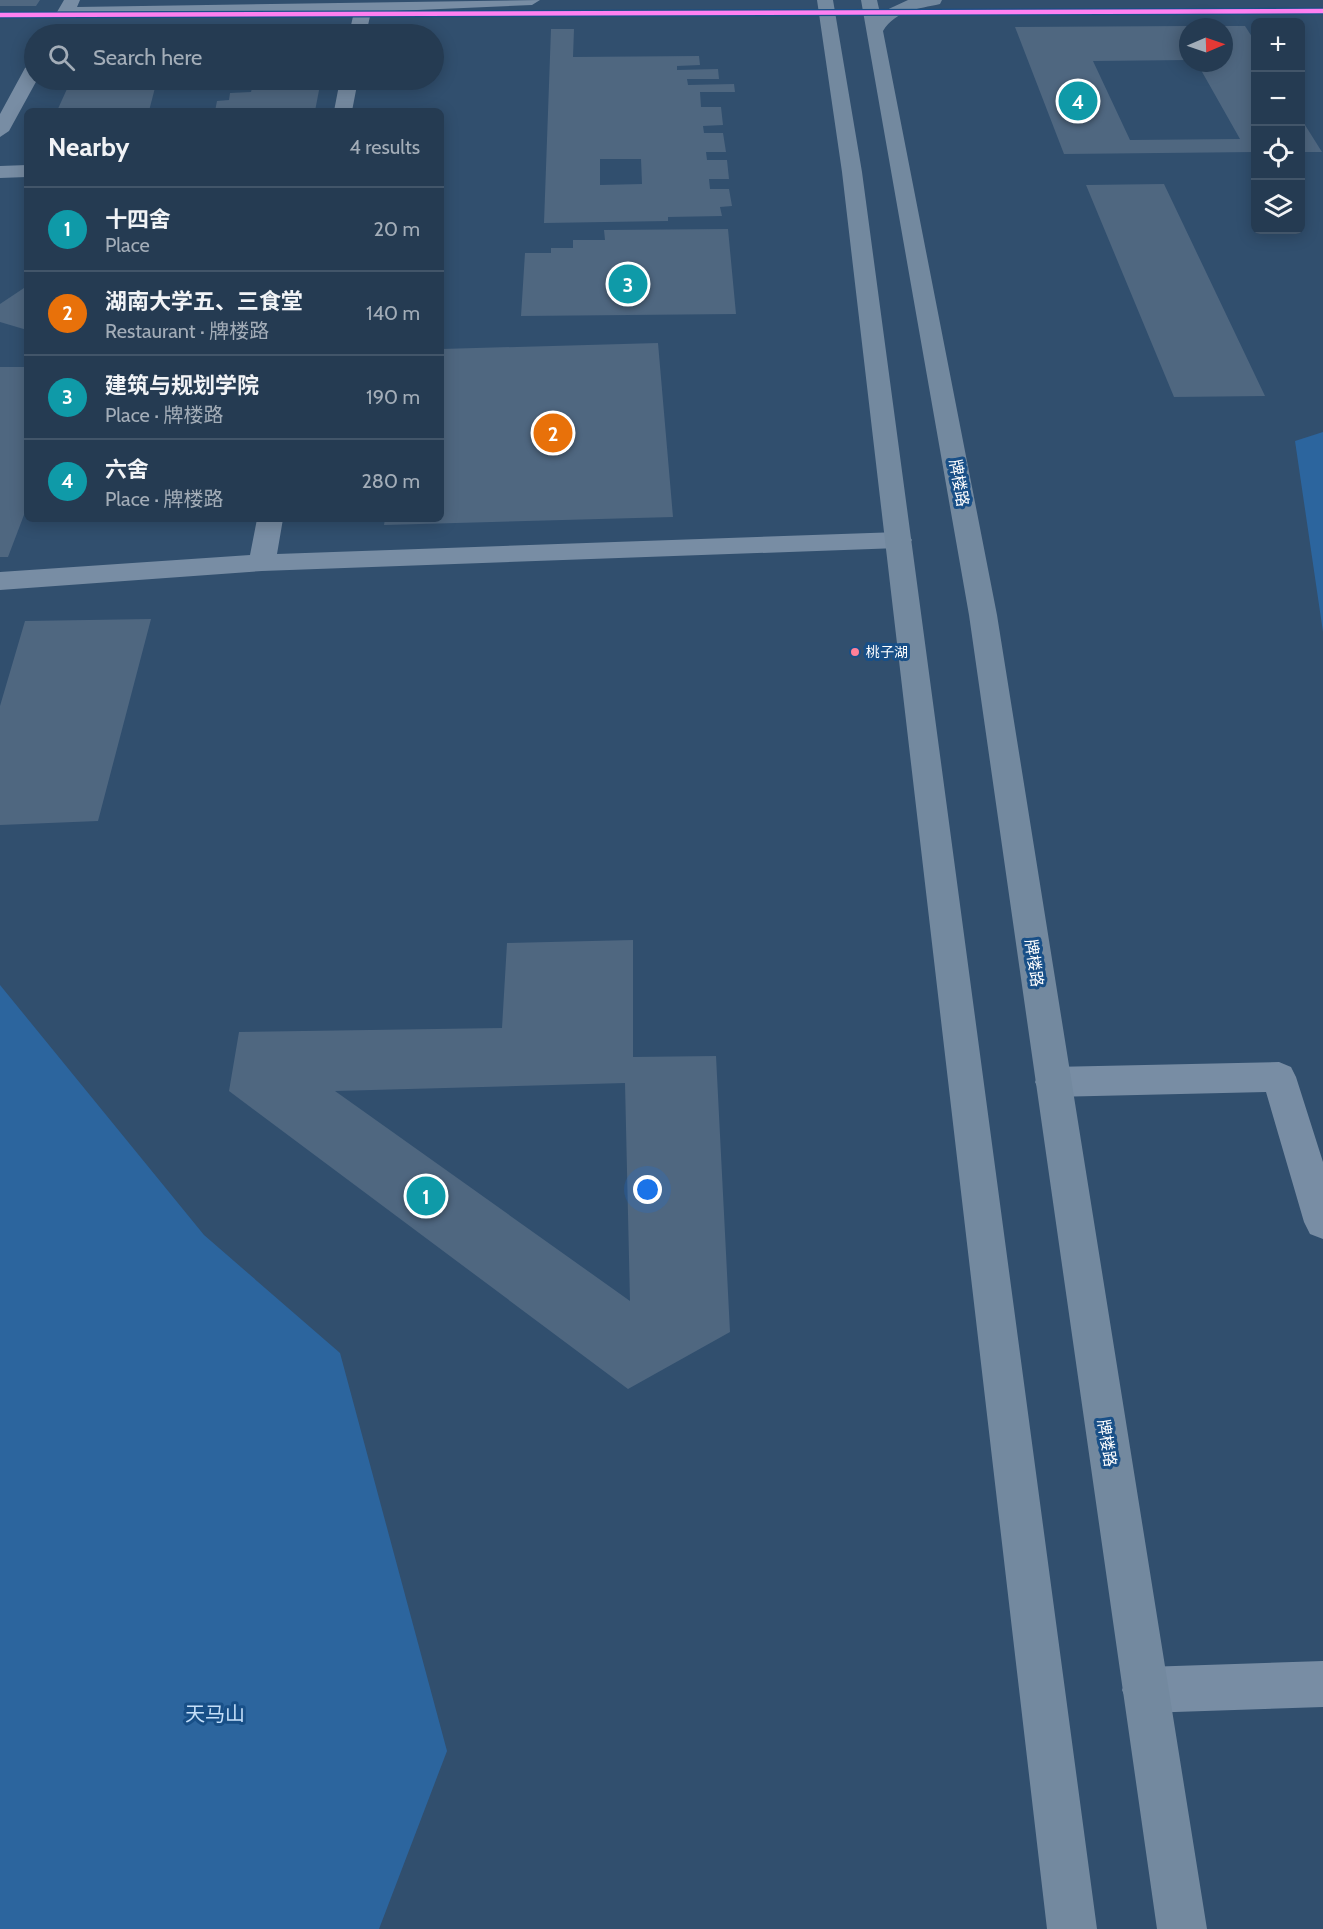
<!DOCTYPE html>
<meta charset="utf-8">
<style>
:root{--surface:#253b52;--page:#2d4259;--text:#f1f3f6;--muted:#a3adb8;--line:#425569;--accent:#bca0f2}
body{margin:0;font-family:Cabin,"Noto Sans SC",sans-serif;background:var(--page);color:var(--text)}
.controls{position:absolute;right:18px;top:18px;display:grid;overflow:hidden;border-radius:9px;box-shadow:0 3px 15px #0003}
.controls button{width:54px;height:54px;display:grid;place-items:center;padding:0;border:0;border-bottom:2px solid var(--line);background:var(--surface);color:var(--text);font:30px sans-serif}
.compass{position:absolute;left:1179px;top:18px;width:54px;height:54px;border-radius:50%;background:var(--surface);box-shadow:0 3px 15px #0003;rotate:88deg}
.you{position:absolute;left:648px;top:1190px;width:21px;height:21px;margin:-15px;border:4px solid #fff;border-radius:50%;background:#1a73e8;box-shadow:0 0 0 9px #1a73e833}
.badge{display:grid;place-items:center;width:39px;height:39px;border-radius:50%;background:var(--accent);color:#fff;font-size:20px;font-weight:700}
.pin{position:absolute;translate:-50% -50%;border:3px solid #fff;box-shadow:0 2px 6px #0006}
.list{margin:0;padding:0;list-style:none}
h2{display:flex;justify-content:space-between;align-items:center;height:78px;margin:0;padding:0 24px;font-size:26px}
h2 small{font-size:20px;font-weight:400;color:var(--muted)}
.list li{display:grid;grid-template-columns:39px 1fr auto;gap:18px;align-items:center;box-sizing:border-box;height:84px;padding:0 24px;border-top:2px solid var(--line)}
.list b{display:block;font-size:22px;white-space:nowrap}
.list p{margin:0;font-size:20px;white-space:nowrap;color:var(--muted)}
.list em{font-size:20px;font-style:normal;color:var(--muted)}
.icon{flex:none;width:33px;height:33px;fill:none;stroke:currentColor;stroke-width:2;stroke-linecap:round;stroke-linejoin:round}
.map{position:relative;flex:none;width:1323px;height:1929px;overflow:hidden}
.search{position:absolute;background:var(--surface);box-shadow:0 3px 15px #0003;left:24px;top:24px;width:420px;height:66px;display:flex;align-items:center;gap:15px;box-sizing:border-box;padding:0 21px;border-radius:33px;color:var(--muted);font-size:22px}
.panel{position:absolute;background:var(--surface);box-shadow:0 3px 15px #0003;left:24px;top:108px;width:420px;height:414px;border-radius:9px}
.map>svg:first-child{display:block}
</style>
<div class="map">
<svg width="1323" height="1929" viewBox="0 0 1323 1929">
<rect width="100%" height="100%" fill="#314f6e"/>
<!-- green -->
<path fill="#2c659e" d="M 1323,432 L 1323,632 L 1295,441 Z
M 0,985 L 204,1235 L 340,1353 L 447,1751 L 379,1929 L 0,1929 Z"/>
<!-- building -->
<path fill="#4f6780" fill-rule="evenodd" d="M 0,0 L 40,0 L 36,6 L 0,6 Z
M 1188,26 L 1188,60 L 1093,61 L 1130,140 L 1240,139 L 1197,63 L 1224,63 L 1224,26 L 1245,26 L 1256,43 L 1256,152 L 1064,154 L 1015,27 Z
M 551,29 L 574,29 L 573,57 L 699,56 L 700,65 L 677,66 L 677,70 L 718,69 L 719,79 L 687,79 L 688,85 L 734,84 L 735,92 L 700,92 L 701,107 L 721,107 L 723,125 L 703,126 L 704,133 L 723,133 L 726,152 L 706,152 L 707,160 L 727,160 L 729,179 L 709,179 L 710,189 L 729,189 L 732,206 L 720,207 L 722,216 L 668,217 L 668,221 L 544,223 ZM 600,159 L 641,159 L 642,184 L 600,185 Z
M 71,80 L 157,80 L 149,111 L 57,111 Z
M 254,80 L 321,80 L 315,111 L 215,111 L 217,101 L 229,100 L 230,93 L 251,92 Z
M 1300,117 L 1322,152 L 1300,152 Z
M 1164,184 L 1265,396 L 1174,397 L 1086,185 Z
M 728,229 L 736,314 L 521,316 L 525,253 L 551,253 L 551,248 L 573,248 L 573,240 L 605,240 L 604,230 Z
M 27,286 L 27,330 L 0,322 L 0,304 Z
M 658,343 L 673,517 L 384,525 L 385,519 L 441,519 L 441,349 Z
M 0,367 L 27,367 L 27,507 L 8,557 L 0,557 Z
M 151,619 L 98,821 L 0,825 L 0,706 L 25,621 Z
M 633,940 L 633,1057 L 716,1056 L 730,1332 L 628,1389 L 229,1091 L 239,1032 L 502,1028 L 507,943 ZM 625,1083 L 630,1301 L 335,1091 Z"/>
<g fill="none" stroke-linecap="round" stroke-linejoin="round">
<!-- street -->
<path fill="#788da4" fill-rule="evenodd" d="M 64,0 L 80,0 L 77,7 L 540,0 L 532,5 L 371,12 L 366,34 L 349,34 L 354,12 L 65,17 L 57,12 Z
M 34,63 L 34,80 L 37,80 L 9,131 L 0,137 L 0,114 L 25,68 Z
M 340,80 L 358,80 L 352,111 L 334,111 Z
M 27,165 L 27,177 L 0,178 L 0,166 Z
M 257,519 L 283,519 L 277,554 L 899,532 L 908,534 L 912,540 L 908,546 L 899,548 L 262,571 L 0,590 L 0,572 L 250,555 Z
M 1279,1062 L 1291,1067 L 1296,1077 L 1323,1162 L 1323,1239 L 1310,1234 L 1304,1222 L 1266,1092 L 1052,1097 L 1040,1092 L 1035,1082 L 1040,1072 L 1052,1067 Z
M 1323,1661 L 1323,1707 L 1145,1713 L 1129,1706 L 1122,1690 L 1129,1674 L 1145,1667 Z"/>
<!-- secondary -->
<path fill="#73899f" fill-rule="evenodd" d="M 817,0 L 833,0 L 862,172 L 1097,1929 L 1047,1929 L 842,172 Z
M 861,0 L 877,0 L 880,13 L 908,0 L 942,0 L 940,4 C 918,9 896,10 883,31 L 997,615 L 1207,1929 L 1157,1929 L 969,615 Z"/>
<defs>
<path id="metro-1" d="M 0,15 L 1323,11"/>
</defs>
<!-- metro-1 casing -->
<use href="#metro-1" stroke="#184f87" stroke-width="7"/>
<!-- metro-1 -->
<use href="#metro-1" stroke="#ff80f1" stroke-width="4.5"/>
</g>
<!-- markers -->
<circle fill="#ff8098" stroke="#184f87" stroke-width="2" cx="855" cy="652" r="5"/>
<g text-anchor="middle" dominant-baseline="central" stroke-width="6" stroke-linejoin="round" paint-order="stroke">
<!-- bus labels -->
<g font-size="14" fill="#fff" stroke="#184f87" text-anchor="start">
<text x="866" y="652">桃子湖</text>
</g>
<!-- street labels -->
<g font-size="16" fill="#fff" stroke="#184f87">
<text transform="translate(959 483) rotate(80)">牌楼路</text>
<text transform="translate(1034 963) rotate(82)">牌楼路</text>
<text transform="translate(1107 1443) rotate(81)">牌楼路</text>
</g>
<!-- near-park labels -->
<g font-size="20" fill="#c5dff9" stroke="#184f87">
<text x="215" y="1714">天马山</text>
</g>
</g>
</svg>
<div class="controls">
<button>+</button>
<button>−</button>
<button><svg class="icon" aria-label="locate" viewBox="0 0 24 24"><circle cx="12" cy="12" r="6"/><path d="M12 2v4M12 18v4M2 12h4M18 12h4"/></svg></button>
<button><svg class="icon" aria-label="layers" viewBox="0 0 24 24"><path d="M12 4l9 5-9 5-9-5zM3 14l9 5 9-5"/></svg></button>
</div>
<svg class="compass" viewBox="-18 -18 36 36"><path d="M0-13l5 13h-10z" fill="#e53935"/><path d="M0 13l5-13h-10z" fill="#a3adb8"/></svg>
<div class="you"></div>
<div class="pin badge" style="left:426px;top:1196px;background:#0f9aa8">1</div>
<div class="pin badge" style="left:553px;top:433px;background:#e8710a">2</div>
<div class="pin badge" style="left:628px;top:284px;background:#0f9aa8">3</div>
<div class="pin badge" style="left:1078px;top:101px;background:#0f9aa8">4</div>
<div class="search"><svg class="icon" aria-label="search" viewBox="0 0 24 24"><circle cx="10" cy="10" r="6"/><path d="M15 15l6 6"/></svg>Search here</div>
<section class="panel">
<h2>Nearby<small>4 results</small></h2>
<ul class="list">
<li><span class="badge" style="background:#0f9aa8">1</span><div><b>十四舍</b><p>Place</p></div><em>20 m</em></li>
<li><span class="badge" style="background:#e8710a">2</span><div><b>湖南大学五、三食堂</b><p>Restaurant · 牌楼路</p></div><em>140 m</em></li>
<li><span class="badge" style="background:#0f9aa8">3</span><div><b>建筑与规划学院</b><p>Place · 牌楼路</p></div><em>190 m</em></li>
<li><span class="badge" style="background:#0f9aa8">4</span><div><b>六舍</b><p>Place · 牌楼路</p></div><em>280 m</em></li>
</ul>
</section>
</div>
